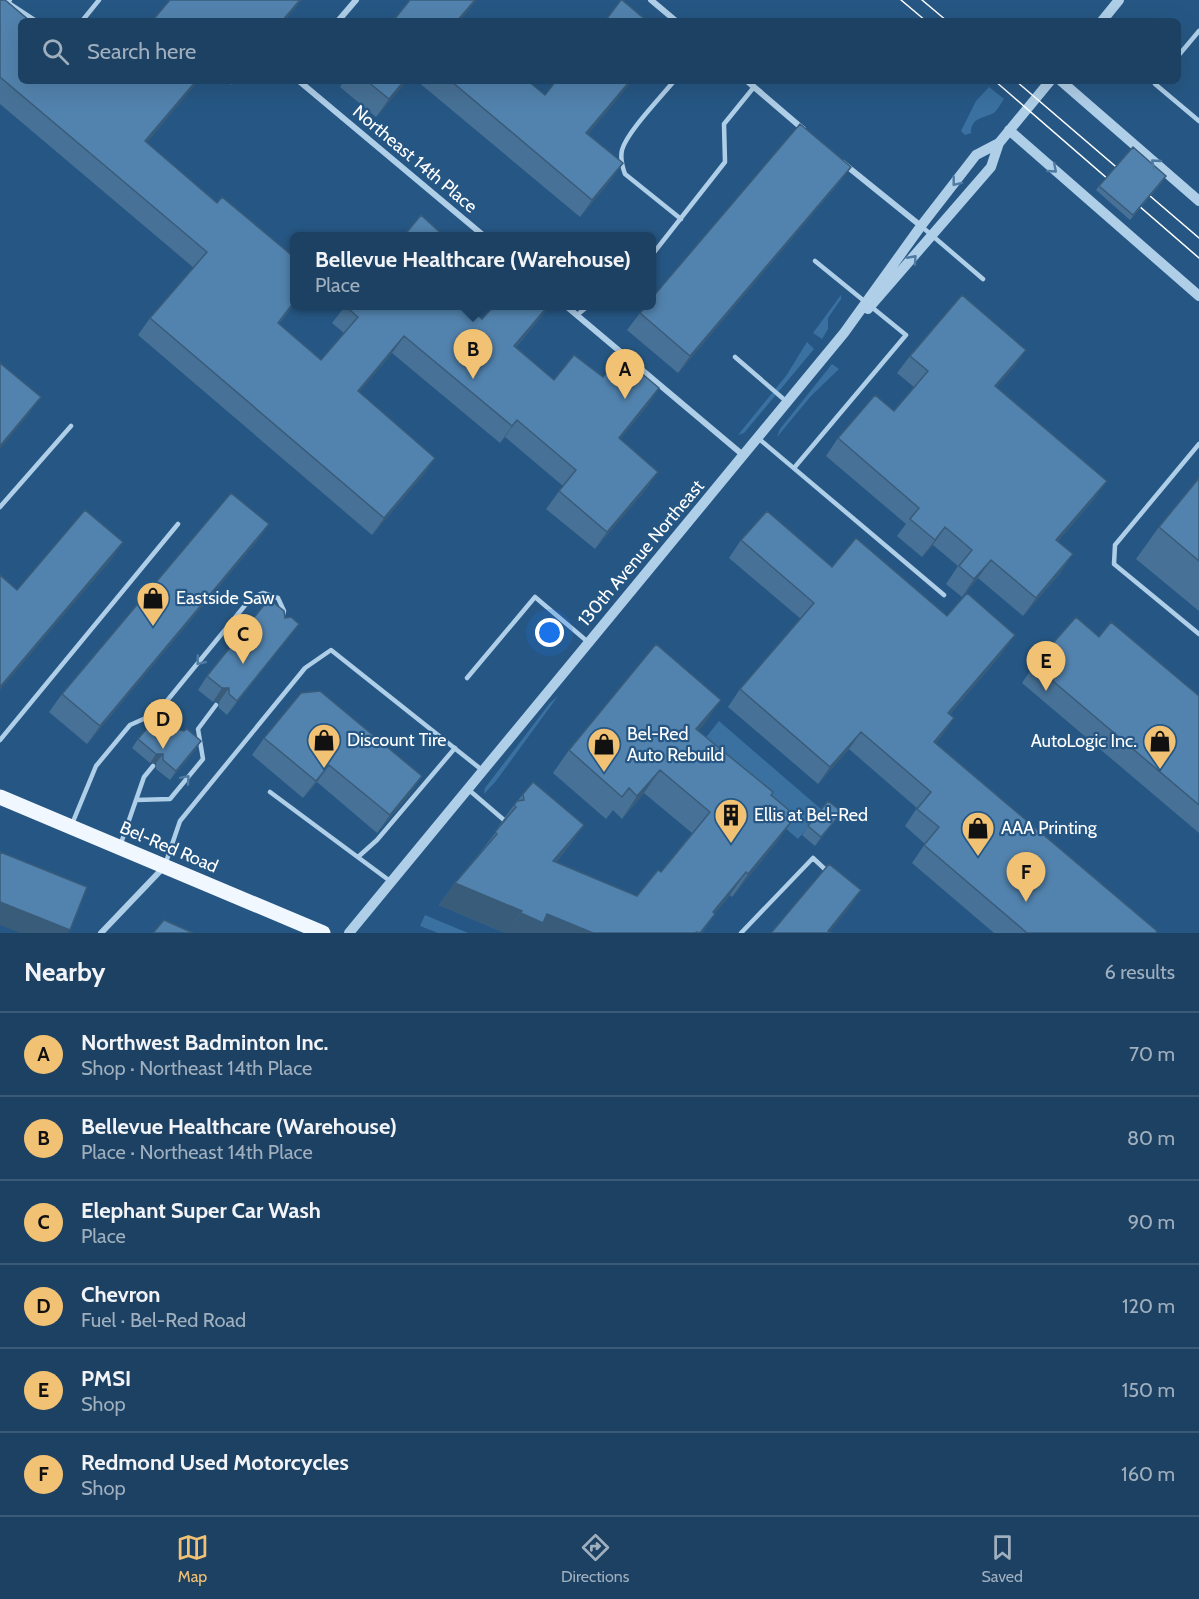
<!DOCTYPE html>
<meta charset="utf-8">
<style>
:root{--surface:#1c4163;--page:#294c6c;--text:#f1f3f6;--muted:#a0afbe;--line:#3a5a78;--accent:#f1c174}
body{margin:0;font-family:Cabin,sans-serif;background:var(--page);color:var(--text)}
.you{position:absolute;left:550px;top:633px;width:21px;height:21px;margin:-15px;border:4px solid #fff;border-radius:50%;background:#1a73e8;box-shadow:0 0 0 9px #1a73e833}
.badge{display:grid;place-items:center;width:39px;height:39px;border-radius:50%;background:var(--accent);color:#111;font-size:20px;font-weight:700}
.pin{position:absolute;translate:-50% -50px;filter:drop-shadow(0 2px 3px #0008)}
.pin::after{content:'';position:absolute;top:32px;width:21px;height:18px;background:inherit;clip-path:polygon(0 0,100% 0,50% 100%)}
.popup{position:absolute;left:290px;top:232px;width:366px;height:78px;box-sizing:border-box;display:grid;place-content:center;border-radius:9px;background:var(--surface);filter:drop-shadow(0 2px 4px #0005);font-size:20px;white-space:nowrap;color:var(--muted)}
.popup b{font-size:22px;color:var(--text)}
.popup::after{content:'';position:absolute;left:50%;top:100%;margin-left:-12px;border:12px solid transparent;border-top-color:var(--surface)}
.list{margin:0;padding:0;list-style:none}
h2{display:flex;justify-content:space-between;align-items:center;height:78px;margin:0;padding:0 24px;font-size:26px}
h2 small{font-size:20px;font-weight:400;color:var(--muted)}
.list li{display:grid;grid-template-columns:39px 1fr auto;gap:18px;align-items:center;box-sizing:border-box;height:84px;padding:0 24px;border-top:2px solid var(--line)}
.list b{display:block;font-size:22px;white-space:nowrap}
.list p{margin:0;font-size:20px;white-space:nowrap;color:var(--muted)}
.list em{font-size:20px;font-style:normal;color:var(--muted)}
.icon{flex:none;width:33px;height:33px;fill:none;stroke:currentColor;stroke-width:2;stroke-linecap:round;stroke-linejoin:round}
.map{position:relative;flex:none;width:1199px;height:933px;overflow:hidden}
.search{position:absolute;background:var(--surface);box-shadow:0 6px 24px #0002;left:18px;right:18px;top:18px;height:66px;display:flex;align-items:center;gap:15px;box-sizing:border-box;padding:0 21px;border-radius:9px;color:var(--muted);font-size:22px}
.sheet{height:582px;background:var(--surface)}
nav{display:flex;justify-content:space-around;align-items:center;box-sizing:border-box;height:84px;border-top:2px solid var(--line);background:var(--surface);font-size:16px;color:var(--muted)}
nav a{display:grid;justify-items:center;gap:3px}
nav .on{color:var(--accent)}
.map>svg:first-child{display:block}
</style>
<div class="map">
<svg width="1199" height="933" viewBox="0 0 1199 933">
<rect width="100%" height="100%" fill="#265784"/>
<!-- green -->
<path fill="#3a71a0" d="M 989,87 L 1004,99 C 1001,103 998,109 995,112 C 985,119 971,116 971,133 L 965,135 L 961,131 L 976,101 Z
M 841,295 L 841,299 L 828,318 L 828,329 L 822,339 L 813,333 Z
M 807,342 L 814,349 L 744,433 L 738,435 L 786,376 Z
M 832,364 L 839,369 L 811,396 L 777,437 L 780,429 Z
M 558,696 L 496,781 L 484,794 L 485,788 L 550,703 Z
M 719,721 L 822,810 L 798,839 L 695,751 Z
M 425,915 L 468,933 L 438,933 L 420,926 Z"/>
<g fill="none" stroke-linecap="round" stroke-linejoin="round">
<!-- service -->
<path stroke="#afcee8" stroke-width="4.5" d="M 7,2 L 36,21
M 82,21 L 99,0
M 1178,56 L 1199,31
M 674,81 C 661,97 627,132 622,150 C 620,159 622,166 625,174 L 681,219
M 1158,81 L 1155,84 L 1199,121
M 921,226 L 983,279
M 652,255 L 725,162 L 724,124 L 754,87
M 577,315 L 588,306
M 735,357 L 787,402
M 758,438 L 944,595
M 1199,444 L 1115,545 L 1114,564 L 1199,634
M 794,468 L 906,335 L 815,261
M 0,507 L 71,426
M 467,678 L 535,597 L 588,642
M 157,713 L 251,598 L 263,593 L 278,598 L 284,611 L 283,615
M 0,740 L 178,524
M 469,790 L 504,820
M 270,792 L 390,881
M 136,800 L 170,799 L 203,759 L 198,729 L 216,705
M 72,824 L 96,766 L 130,725 L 157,713 L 158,714
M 120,846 L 144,777 L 153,766
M 358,857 L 377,840 L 455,748
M 165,865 L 180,821 L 305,668 L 331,650 L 482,770
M 741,933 L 813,858 L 829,873"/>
<!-- minor -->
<path stroke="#afcee8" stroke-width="6" d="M 651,0 L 676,21
M 7,2 L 9,0
M 338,21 L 356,0
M 299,81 L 484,236
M 747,81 L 803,129
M 843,163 L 921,226
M 566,306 L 743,455
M 101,933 L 164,867"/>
<!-- tertiary -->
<path stroke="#afcee8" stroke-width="10" d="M 1102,21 L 1119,0
M 1061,81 L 1199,201
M 1009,130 L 1199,296
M 868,309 L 991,167 L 999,143 L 1050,81
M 349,933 L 844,333 L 921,226 L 976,155 L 999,143"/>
<!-- primary -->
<path stroke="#f1f7fe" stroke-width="15" d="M 0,797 L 323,933"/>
<!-- tram -->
<path stroke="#fff" stroke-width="1.5" d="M 901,0 L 926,21
M 922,0 L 947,21
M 995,81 L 1199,258
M 1016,81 L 1199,238"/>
</g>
<!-- wall -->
<path fill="#477196" d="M 0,0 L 21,81 L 198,81 L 146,143 L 294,304 L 279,324 L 321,360 L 344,333 L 332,323 L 345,306 L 482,319 L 494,306 L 550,306 L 516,347 L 554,380 L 603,377 L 659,388 L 647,406 L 620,439 L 658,472 L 646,489 L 595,549 L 546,509 L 563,486 L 505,437 L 500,443 L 392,353 L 359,392 L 435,458 L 423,475 L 372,535 L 138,335 L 150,318 L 194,268 L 0,104 Z
M 226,81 L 234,81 L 231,85 Z
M 344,81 L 407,81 L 376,117 L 340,87 Z
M 417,81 L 528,81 L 545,95 L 556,81 L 632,81 L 588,134 L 623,163 L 610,181 L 580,217 Z
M 851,167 L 838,184 L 678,373 L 627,330 L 640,313 Z
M 1163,181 L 1130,220 L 1096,190 L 1099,186 Z
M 1026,350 L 1013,368 L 996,387 L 1094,499 L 1058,541 L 1061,572 L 1023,616 L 978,578 L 962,597 L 946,584 L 958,566 L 933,545 L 922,557 L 897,536 L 906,524 L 826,456 L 838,438 L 894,411 L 914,387 L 897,373 L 910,356 Z
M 1199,478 L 1199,611 L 1136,559 L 1159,527 Z
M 269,524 L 256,542 L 87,744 L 49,712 L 62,694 Z
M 741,540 L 832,567 L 947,616 L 1003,652 L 950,714 L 954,718 L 936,743 L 1156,933 L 994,933 L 912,863 L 925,844 L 905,826 L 917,808 L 849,749 L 818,784 L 728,707 L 740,689 L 801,619 L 729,558 Z
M 285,618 L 299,624 L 289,637 L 227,715 L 219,708 L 219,702 L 213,702 L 198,690 L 207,676 Z
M 1099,637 L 1199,696 L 1199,833 L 1022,683 L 1034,665 Z
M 705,723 L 698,730 L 771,795 L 780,838 L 732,897 L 730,895 L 714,914 L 702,933 L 505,933 L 439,905 L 455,883 L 482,850 L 499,828 L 498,827 L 514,805 L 523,794 L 584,825 L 568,847 L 556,862 L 637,896 L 661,872 L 692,833 L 644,793 L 622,819 L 613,810 L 606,819 L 553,773 L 569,750 Z
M 180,730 L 201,741 L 195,750 L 170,780 L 156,769 L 156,763 L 150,763 L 132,748 L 138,739 Z
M 264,738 L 410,794 L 377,833 L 317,782 L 303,798 L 252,755 Z
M 835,821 L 815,846 L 802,835 L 808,826 Z"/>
<!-- shaded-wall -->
<path fill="#395c7a" d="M 300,0 L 302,0 L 285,21 L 282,21 Z
M 475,0 L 477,0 L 460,21 L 457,21 Z
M 196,81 L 198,81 L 133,159 L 145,141 Z
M 404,81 L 407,81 L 376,117 L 389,99 Z
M 630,81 L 632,81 L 574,151 L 586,133 Z
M 623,163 L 610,181 L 580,217 L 592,200 Z
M 851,167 L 838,184 L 678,373 L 690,356 Z
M 294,302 L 294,304 L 266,340 L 278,323 Z
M 548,306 L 550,306 L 502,363 L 514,346 Z
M 404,336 L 392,353 L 346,408 L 358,391 Z
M 1026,350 L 1013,368 L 982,404 L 995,386 Z
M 659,388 L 647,406 L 607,455 L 619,438 Z
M 41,397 L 28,415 L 0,449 L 0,446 Z
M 517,420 L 505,437 L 500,443 L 512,426 Z
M 435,458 L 423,475 L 372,535 L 384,518 Z
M 658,472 L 646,489 L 595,549 L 607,532 Z
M 1107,481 L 1094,499 L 1044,558 L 1056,540 Z
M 269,524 L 256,542 L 87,744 L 100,726 Z
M 945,527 L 933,545 L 922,557 L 935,540 Z
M 123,542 L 111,560 L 0,690 L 0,687 Z
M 1073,554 L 1061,572 L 1023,616 L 1036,598 Z
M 991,560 L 978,578 L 962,597 L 974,579 Z
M 299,624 L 289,637 L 227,715 L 237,701 Z
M 1015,635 L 1003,652 L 936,730 L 948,713 Z
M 222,688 L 229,688 L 219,702 L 213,702 Z
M 721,700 L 705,723 L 680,751 L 696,729 Z
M 954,718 L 942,736 L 922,759 L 934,742 Z
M 861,732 L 849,749 L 818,784 L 830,767 Z
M 201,741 L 195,750 L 170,780 L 176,771 Z
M 156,754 L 163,754 L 156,763 L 150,763 Z
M 329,765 L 317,782 L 303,798 L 316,781 Z
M 660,770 L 644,793 L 622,819 L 637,796 Z
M 422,776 L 410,794 L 377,833 L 390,815 Z
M 842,812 L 835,821 L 815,846 L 821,837 Z
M 796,816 L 780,838 L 732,897 L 748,874 Z
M 584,825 L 568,847 L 537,884 L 553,861 Z
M 746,872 L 730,895 L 698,933 L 713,912 Z
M 455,883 L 522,911 L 507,933 L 505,933 L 439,905 Z
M 861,890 L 849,908 L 829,933 L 827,933 Z
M 0,902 L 70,930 L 68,933 L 20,933 L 0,925 Z
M 521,913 L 547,914 L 593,933 L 507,933 Z
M 715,914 L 702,933 L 700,933 Z"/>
<!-- building -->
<path fill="#5283ae" stroke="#395c7a" stroke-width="1.5" d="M 0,0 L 5,0 L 30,21 L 21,21 L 21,81 L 196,81 L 145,141 L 217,203 L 222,197 L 294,257 L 294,302 L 278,323 L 321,360 L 358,317 L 345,306 L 467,306 L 482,319 L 494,306 L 548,306 L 514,346 L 554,380 L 574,355 L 603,377 L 621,356 L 659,388 L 619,438 L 658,472 L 607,532 L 559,491 L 576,470 L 517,420 L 512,426 L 404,336 L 358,391 L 435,458 L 384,518 L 150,318 L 207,252 L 0,77 Z
M 170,0 L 300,0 L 282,21 L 152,21 Z
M 410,0 L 475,0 L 457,21 L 393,21 Z
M 621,0 L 622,0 L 647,21 L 605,21 Z
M 367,81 L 404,81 L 389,99 Z
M 451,81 L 528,81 L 545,95 L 556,81 L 630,81 L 586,133 L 623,163 L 592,200 Z
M 800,124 L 851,167 L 690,356 L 640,313 L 646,306 L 651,306 L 651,299 Z
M 1133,147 L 1166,176 L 1133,215 L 1099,186 Z
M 421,215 L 445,237 L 403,237 Z
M 962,295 L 1026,350 L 995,386 L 1107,481 L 1056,540 L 1073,554 L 1036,598 L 991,560 L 974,579 L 959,566 L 972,550 L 945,527 L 935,540 L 910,519 L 919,508 L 838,438 L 875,395 L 894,411 L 928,371 L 910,356 Z
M 0,363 L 41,397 L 0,446 Z
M 1199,478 L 1199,561 L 1159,527 Z
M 231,493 L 269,524 L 100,726 L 62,694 Z
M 85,510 L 123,542 L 0,687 L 0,575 L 17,590 Z
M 767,511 L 832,567 L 856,538 L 947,616 L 967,593 L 1015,635 L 948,713 L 954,718 L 934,742 L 1157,931 L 1156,933 L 1027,933 L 924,845 L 939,827 L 917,809 L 931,792 L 861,732 L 830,767 L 740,689 L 814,603 L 741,540 Z
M 269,599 L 284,611 L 285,618 L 291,617 L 299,624 L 237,701 L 229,694 L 229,688 L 222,688 L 207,676 Z
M 1076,617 L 1099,637 L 1111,622 L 1199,696 L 1199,805 L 1034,665 Z
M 656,644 L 721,700 L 696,729 L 773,792 L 771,795 L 796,816 L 748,874 L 746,872 L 713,912 L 715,914 L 700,933 L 697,932 L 695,933 L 593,933 L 547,914 L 543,923 L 521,913 L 522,911 L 455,883 L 497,834 L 495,832 L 516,807 L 514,805 L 517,801 L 524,800 L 523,794 L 533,782 L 584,825 L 553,861 L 637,896 L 658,870 L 661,872 L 710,812 L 660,770 L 637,796 L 629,788 L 622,797 L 569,750 Z
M 320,691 L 422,776 L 390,815 L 329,765 L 316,781 L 264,738 L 301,693 Z
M 163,709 L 180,724 L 180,730 L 184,731 L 187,729 L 201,741 L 176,771 L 163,760 L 163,754 L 156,754 L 138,739 Z
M 828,801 L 842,812 L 821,837 L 808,826 Z
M 0,852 L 87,887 L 70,930 L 0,902 Z
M 829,864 L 861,890 L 828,931 L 831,933 L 771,933 Z
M 164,920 L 193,933 L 153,933 Z"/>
<!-- one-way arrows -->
<defs><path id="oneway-chevron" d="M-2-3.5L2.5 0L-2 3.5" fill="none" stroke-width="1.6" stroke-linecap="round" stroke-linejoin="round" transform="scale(1.5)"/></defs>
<g stroke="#4f7ba2">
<use href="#oneway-chevron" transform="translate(1155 163) rotate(-139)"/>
<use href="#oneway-chevron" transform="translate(1053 169) rotate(41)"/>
<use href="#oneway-chevron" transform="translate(956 182) rotate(128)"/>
<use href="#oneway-chevron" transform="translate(913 259) rotate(-48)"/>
<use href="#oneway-chevron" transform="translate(200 661) rotate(129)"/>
<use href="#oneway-chevron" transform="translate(186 779) rotate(-49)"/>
</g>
<!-- icons -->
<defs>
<symbol id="shop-pin" viewBox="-11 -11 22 30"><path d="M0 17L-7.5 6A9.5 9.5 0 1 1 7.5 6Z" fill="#f1c174" stroke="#265784"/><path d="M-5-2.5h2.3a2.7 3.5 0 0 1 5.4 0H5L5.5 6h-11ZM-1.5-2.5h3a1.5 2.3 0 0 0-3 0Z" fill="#111"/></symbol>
<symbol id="building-pin" viewBox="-11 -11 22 30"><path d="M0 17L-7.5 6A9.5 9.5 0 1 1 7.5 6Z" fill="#f1c174" stroke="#265784"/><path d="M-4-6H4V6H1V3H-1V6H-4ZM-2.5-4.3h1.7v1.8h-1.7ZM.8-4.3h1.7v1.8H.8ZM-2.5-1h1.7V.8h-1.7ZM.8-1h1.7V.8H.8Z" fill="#111"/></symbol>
</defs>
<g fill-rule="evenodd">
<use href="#shop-pin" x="134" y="579" width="38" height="52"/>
<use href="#shop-pin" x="305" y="721" width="38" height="52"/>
<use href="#shop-pin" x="1141" y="722" width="38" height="52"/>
<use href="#shop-pin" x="585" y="725" width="38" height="52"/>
<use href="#building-pin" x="712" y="796" width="38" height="52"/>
<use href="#shop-pin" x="959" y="809" width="38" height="52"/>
</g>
<g text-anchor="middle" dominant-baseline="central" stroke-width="4.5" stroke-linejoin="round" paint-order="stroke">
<!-- street labels -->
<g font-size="18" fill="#fff" stroke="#265784">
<text transform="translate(415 159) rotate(40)">Northeast 14th Place</text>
<text transform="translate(641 553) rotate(-50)">130th Avenue Northeast</text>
<text transform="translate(169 847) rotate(23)">Bel-Red Road</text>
</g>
<!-- poi labels -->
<g font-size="18" fill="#fff" stroke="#265784" text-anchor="start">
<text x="176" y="598">Eastside Saw</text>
<text x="627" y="734">Bel-Red<tspan x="627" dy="21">Auto Rebuild</tspan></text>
<text x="347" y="740">Discount Tire</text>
<text x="1137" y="741" text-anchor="end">AutoLogic Inc.</text>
<text x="754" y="815">Ellis at Bel-Red</text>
<text x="1001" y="828">AAA Printing</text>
</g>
</g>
</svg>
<div class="you"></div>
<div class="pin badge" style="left:625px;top:399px">A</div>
<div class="pin badge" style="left:473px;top:379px">B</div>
<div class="popup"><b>Bellevue Healthcare (Warehouse)</b>Place</div>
<div class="pin badge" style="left:243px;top:664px">C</div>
<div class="pin badge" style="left:163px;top:749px">D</div>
<div class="pin badge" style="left:1046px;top:691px">E</div>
<div class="pin badge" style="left:1026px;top:902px">F</div>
<div class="search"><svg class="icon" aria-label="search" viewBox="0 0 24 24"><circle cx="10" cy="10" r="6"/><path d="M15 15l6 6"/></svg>Search here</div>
</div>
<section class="sheet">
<h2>Nearby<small>6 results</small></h2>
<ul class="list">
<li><span class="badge">A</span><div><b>Northwest Badminton Inc.</b><p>Shop · Northeast 14th Place</p></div><em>70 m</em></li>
<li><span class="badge">B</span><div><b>Bellevue Healthcare (Warehouse)</b><p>Place · Northeast 14th Place</p></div><em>80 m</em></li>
<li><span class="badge">C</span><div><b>Elephant Super Car Wash</b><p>Place</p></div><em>90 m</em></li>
<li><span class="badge">D</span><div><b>Chevron</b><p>Fuel · Bel-Red Road</p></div><em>120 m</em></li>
<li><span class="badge">E</span><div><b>PMSI</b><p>Shop</p></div><em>150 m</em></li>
<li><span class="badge">F</span><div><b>Redmond Used Motorcycles</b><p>Shop</p></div><em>160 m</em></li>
</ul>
</section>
<nav>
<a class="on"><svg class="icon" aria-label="map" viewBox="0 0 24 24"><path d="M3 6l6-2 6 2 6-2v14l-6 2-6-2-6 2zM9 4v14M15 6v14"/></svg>Map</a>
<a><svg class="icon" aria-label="directions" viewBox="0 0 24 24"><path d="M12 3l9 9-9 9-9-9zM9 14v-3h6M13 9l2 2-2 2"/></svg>Directions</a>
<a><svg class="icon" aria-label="saved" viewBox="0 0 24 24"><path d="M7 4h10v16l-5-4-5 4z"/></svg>Saved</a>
</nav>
